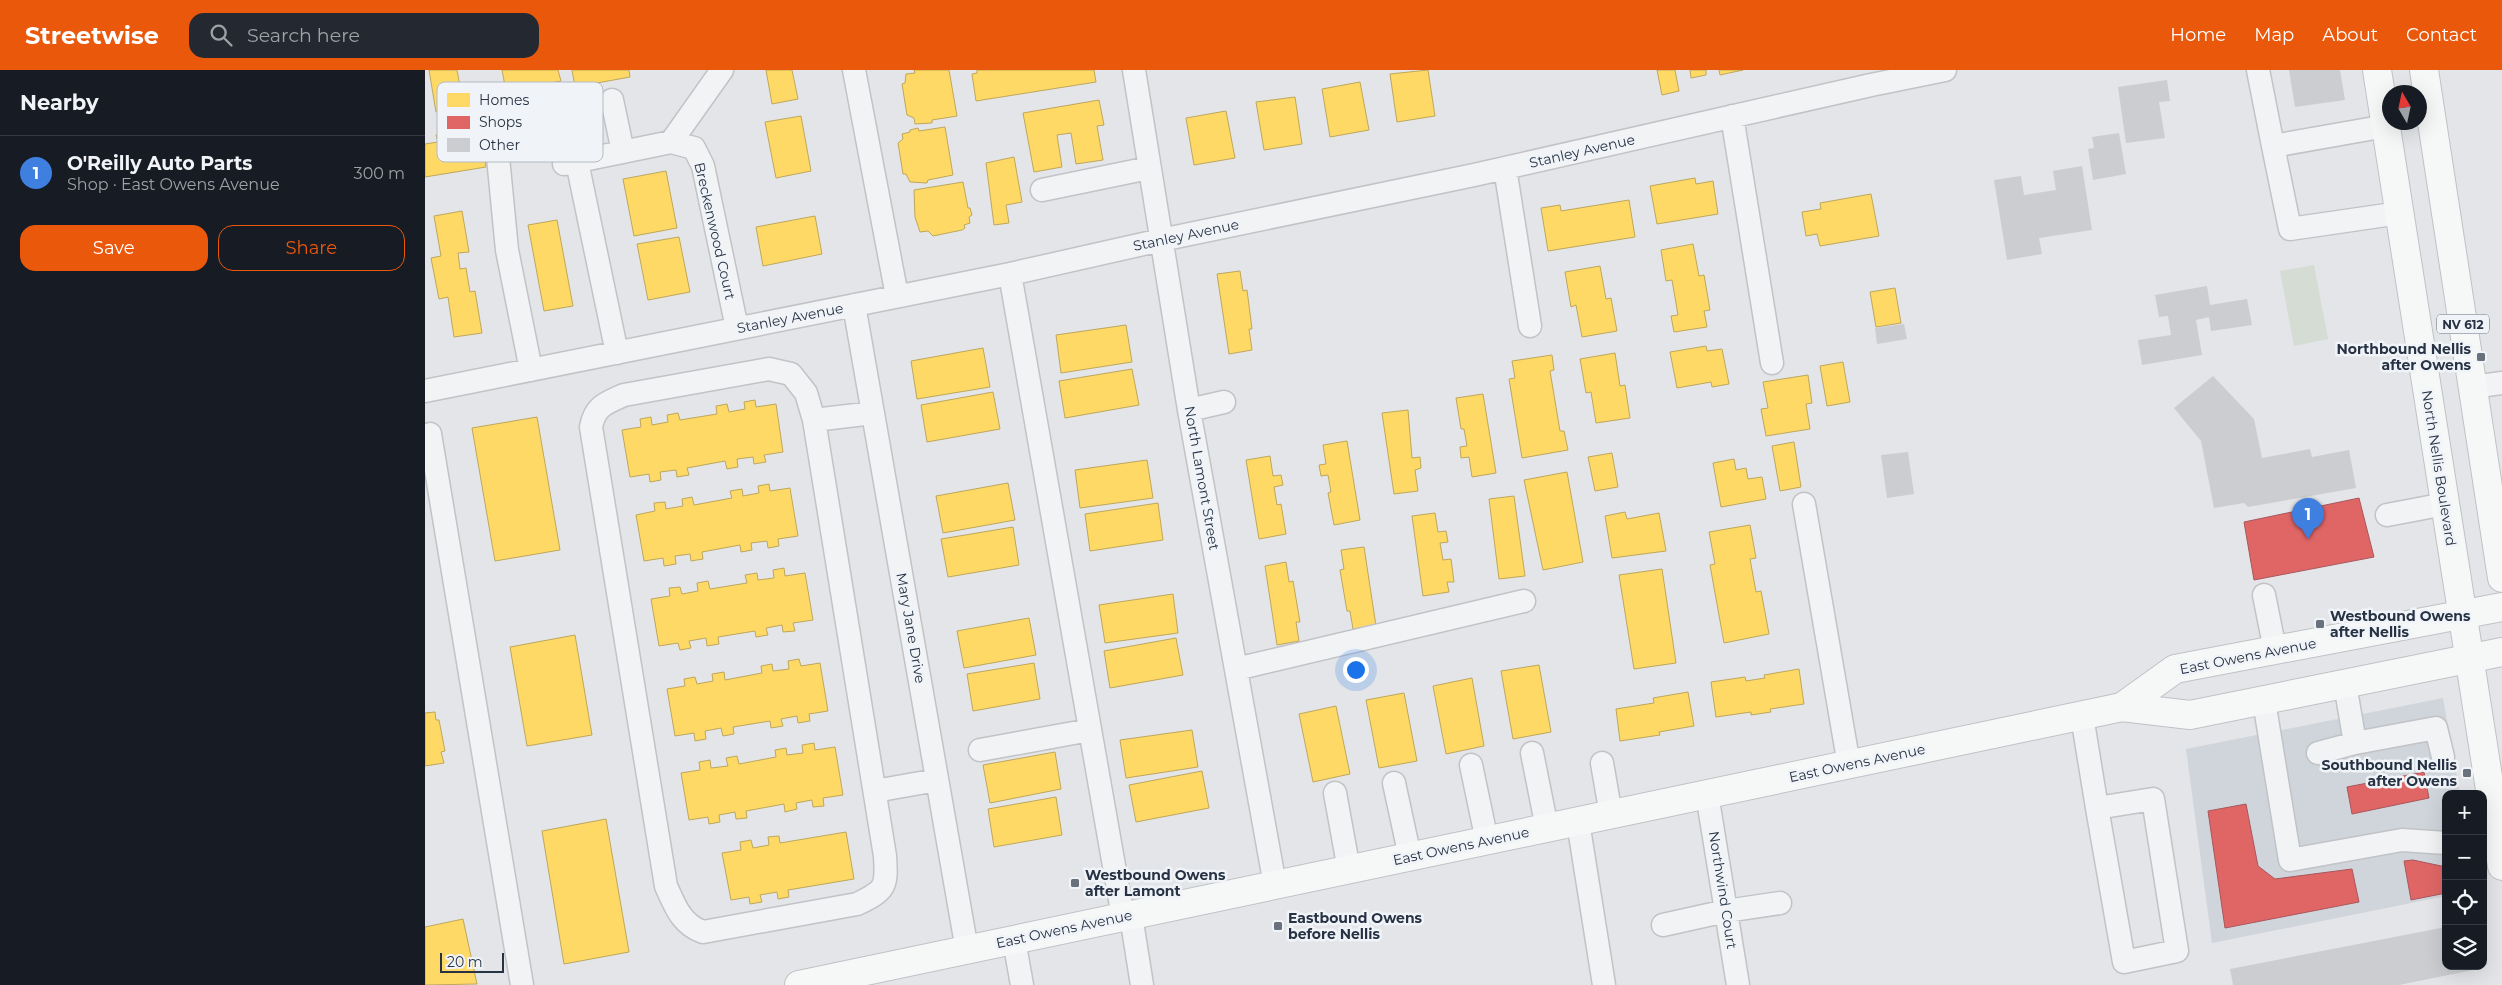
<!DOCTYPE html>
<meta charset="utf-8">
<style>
:root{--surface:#171b24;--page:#242831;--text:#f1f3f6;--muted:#9ea1a6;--line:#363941;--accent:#ea580c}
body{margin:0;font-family:Montserrat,sans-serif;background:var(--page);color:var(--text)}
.controls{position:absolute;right:15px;bottom:15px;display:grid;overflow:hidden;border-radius:10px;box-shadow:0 5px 20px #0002}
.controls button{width:45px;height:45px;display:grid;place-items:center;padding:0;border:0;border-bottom:1px solid var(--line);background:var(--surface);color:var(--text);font:25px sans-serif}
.compass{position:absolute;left:1957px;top:15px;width:45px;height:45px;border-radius:50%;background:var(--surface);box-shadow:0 5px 20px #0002;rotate:351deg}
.scale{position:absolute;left:15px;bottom:12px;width:64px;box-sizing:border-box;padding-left:5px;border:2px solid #273344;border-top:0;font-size:14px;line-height:18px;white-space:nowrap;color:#273344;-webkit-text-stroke:4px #f0f4f8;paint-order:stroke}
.you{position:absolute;left:930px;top:599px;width:18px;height:18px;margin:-12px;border:4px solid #fff;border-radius:50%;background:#1a73e8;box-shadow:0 0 0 8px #1a73e833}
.badge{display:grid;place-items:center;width:32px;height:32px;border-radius:50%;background:var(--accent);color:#fff;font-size:16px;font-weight:700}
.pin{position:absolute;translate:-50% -41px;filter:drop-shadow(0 1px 2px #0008)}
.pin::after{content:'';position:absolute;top:26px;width:18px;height:15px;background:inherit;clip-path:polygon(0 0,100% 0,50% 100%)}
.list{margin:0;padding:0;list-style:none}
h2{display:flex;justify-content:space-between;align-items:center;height:65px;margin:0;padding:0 20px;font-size:21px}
h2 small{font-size:16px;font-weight:400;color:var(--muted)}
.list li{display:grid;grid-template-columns:32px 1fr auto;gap:15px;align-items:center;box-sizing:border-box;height:75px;padding:0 20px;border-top:1px solid var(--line)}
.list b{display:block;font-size:19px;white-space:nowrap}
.list p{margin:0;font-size:16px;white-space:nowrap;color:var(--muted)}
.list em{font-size:16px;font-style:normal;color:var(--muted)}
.actions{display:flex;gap:10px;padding:15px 20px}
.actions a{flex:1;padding:11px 0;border:1px solid var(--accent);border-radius:15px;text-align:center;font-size:18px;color:var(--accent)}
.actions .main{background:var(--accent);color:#fff}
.icon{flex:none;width:28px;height:28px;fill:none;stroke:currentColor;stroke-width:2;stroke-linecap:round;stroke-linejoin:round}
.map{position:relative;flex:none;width:2077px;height:915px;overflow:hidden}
header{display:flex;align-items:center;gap:30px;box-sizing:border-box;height:70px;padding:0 25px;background:var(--accent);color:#fff}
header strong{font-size:24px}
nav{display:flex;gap:28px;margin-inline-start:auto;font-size:18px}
.search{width:350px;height:45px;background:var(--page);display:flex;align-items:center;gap:12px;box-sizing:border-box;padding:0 18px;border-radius:15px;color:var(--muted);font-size:19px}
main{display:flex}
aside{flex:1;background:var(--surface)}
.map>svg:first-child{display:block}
</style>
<header>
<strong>Streetwise</strong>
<div class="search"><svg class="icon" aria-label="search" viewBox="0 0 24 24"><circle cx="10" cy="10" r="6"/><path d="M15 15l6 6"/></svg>Search here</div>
<nav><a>Home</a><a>Map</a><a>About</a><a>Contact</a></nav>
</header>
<main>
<aside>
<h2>Nearby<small></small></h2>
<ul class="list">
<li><span class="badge" style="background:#3f7fe0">1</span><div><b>O'Reilly Auto Parts</b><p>Shop · East Owens Avenue</p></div><em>300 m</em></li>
</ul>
<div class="actions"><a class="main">Save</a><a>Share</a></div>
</aside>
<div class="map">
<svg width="2077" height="915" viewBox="0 0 2077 915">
<rect width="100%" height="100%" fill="#e3e5e8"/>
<!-- built -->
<path fill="#d0d5dc" d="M 2018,628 L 2035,724 L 2021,724 L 2021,826 L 1787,873 L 1761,679 Z"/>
<!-- green -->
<path fill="#d4dcd3" d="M 1889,195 L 1903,269 L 1869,276 L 1855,201 Z"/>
<!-- homes -->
<path fill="#ffd966" stroke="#bea75c" d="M 4,0 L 32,0 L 39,38 L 11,42 Z
M 77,0 L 133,0 L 136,11 L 81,21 Z
M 147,0 L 204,0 L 205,7 L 150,17 Z
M 341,0 L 367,0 L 373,29 L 347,34 Z
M 489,0 L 524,0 L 532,46 L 507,50 L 507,53 L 490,54 L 489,48 L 482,45 L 477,14 L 480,13 L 481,4 L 490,3 Z
M 552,0 L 669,0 L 671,12 L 551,31 L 547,4 L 552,3 Z
M 1003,0 L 1010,46 L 972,52 L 965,4 Z
M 1232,0 L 1250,0 L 1254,21 L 1237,25 Z
M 1265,0 L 1281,0 L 1281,5 L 1266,8 Z
M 1294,0 L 1318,0 L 1295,5 Z
M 935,12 L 944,60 L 905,67 L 897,19 Z
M 870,27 L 877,74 L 839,80 L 831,32 Z
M 674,30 L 679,55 L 672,56 L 678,90 L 651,94 L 646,63 L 632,65 L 637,97 L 609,102 L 598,43 Z
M 801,41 L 810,88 L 769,95 L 761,48 Z
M 376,46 L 386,101 L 351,108 L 340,52 Z
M 54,57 L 61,97 L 0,107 L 0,74 L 13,72 L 11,65 Z
M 520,57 L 528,105 L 503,110 L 502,113 L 485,112 L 481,104 L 478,104 L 473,73 L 478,69 L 477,64 L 485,62 L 485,60 L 493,58 L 494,61 Z
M 589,87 L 597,132 L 581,135 L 584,153 L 569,155 L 561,93 Z
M 241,101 L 252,158 L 209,166 L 198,109 Z
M 1270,108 L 1271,114 L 1288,111 L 1293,144 L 1232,154 L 1225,116 Z
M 538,112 L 543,138 L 545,138 L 547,145 L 544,147 L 545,153 L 539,155 L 540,158 L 537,160 L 508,166 L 503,161 L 495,162 L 490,147 L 489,120 Z
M 1446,124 L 1454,166 L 1395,176 L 1392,164 L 1381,166 L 1377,142 L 1396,139 L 1395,133 Z
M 1204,130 L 1210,167 L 1123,181 L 1116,138 L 1135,135 L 1136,141 Z
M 37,141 L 44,182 L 33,183 L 35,199 L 41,198 L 45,222 L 50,221 L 57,263 L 29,267 L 23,227 L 14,229 L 6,188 L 16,186 L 9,146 Z
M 390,146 L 397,184 L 338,196 L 331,157 Z
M 132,150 L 148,236 L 119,241 L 103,155 Z
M 254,167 L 265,222 L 223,230 L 212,174 Z
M 1268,174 L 1274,206 L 1279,205 L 1285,240 L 1279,241 L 1282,257 L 1249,262 L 1246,246 L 1253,245 L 1247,210 L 1241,211 L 1236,180 Z
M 1175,196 L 1181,229 L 1186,228 L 1192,261 L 1157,267 L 1151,235 L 1146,237 L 1140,202 Z
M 815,201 L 818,221 L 822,220 L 827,259 L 824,259 L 827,280 L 804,284 L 792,204 Z
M 1470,218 L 1476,253 L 1451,257 L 1445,222 Z
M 701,255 L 707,292 L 636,303 L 631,265 Z
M 1281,276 L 1282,281 L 1297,279 L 1304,314 L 1287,317 L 1286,312 L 1252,318 L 1245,282 Z
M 558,278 L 565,317 L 492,329 L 486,291 Z
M 1190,283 L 1195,316 L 1200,315 L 1205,348 L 1171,353 L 1166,322 L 1161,323 L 1155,289 Z
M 1127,285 L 1129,300 L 1125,301 L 1135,361 L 1139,361 L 1143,380 L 1097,388 L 1084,309 L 1090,308 L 1087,291 Z
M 1418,292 L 1425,332 L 1402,336 L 1395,296 Z
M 707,299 L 714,335 L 640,348 L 634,311 Z
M 1383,305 L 1387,333 L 1381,334 L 1385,359 L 1341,366 L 1336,339 L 1343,338 L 1338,312 Z
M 568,322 L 575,359 L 502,372 L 496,335 Z
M 1058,324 L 1071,403 L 1047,407 L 1044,387 L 1036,388 L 1035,377 L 1042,376 L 1039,359 L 1036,359 L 1031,328 Z
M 330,330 L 331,337 L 351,334 L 358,382 L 339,385 L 341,392 L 329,394 L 328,387 L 312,389 L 313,397 L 302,399 L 300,391 L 262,398 L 264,405 L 252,407 L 251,400 L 235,402 L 236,410 L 225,412 L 224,404 L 205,407 L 197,360 L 216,357 L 215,349 L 226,347 L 227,355 L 243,352 L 242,345 L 253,343 L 255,350 L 292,344 L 291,336 L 302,334 L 304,342 L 320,339 L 319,332 Z
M 983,340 L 987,388 L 995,387 L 996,398 L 990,400 L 993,421 L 969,424 L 957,343 Z
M 112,347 L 135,480 L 70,491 L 47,358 Z
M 922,371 L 935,450 L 909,455 L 903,423 L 906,422 L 903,405 L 896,406 L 894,395 L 901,394 L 898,375 Z
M 1369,372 L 1376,417 L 1355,421 L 1347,376 Z
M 1187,383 L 1193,417 L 1170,421 L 1163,387 Z
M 845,386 L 848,406 L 856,405 L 858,415 L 849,417 L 852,435 L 856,434 L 861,464 L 834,469 L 821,390 Z
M 1309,389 L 1311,400 L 1321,398 L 1323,409 L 1337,407 L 1341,429 L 1296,437 L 1288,393 Z
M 722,390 L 728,428 L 655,438 L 650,400 Z
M 1142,402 L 1158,492 L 1118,500 L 1099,410 Z
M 583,413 L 590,450 L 518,463 L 511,426 Z
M 344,414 L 345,421 L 365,418 L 373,466 L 353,469 L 354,476 L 343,478 L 342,471 L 326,473 L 327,480 L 316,482 L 315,475 L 277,482 L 278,489 L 266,491 L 265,484 L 250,486 L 251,494 L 239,496 L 238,488 L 219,491 L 211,445 L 230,441 L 229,433 L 240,432 L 241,439 L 258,436 L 257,429 L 267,427 L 269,435 L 307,428 L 305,421 L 317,419 L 318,426 L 334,423 L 333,416 Z
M 1089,426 L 1100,506 L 1074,509 L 1064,429 Z
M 733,433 L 738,470 L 665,481 L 660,444 Z
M 1200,442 L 1202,449 L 1234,443 L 1241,481 L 1187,488 L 1180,446 Z
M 1010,443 L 1013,462 L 1021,461 L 1023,472 L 1015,473 L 1018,490 L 1026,489 L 1029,512 L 1022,512 L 1024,522 L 998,526 L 987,446 Z
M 1325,455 L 1331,488 L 1325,489 L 1331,522 L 1336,521 L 1344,564 L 1299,573 L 1285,495 L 1290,494 L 1284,462 Z
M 588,457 L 594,495 L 523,507 L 516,469 Z
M 939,477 L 951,556 L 928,559 L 925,541 L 922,541 L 915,500 L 919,499 L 916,480 Z
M 861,492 L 864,512 L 868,511 L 875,552 L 871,552 L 874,571 L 852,575 L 840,496 Z
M 359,498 L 360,506 L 380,503 L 388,550 L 368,553 L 370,561 L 358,562 L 357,555 L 341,558 L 343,565 L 331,567 L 330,561 L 293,567 L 294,574 L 282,576 L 281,568 L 264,571 L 266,578 L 255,580 L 253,573 L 234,576 L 226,529 L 245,526 L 244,518 L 255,517 L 257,524 L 273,521 L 272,513 L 283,511 L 285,519 L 322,513 L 320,505 L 332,503 L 333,510 L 349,508 L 348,500 Z
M 1237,499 L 1251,593 L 1209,599 L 1194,505 Z
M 748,524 L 753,563 L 680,573 L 674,535 Z
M 604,548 L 611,585 L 539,598 L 532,561 Z
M 150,565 L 167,665 L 102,676 L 85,577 Z
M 751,568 L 758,605 L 685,618 L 679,581 Z
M 374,589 L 376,596 L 395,593 L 403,641 L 384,644 L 385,651 L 373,653 L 372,646 L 356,649 L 358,656 L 346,658 L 345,651 L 308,657 L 309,664 L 298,666 L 296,658 L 280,661 L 281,669 L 270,671 L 269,663 L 250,666 L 242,619 L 260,616 L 259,609 L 270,607 L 272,614 L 288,611 L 287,604 L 299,602 L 300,610 L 337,603 L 336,596 L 347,594 L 348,601 L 364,599 L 363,591 Z
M 609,593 L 615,629 L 548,641 L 542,604 Z
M 1114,595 L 1126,662 L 1088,669 L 1076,601 Z
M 1374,599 L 1379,634 L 1345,639 L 1346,642 L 1326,645 L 1326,642 L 1291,647 L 1286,612 L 1320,607 L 1321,611 L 1340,608 L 1339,605 Z
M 1047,608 L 1059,676 L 1021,684 L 1008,616 Z
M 1263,622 L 1269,656 L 1234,662 L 1235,665 L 1195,671 L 1191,639 L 1229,633 L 1228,628 Z
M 979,623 L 992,691 L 954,698 L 941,630 Z
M 911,636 L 925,704 L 888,712 L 874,644 Z
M 10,642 L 11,650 L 14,650 L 20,681 L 16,682 L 19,693 L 0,696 L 0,643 Z
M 767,660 L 773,697 L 701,708 L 695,670 Z
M 389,673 L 390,680 L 410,677 L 418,725 L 398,728 L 399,736 L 388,737 L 387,730 L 371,733 L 372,739 L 360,742 L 359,734 L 321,741 L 322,748 L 311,749 L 310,742 L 294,745 L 295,752 L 284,754 L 283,747 L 264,750 L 256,703 L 275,700 L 274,692 L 285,690 L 286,698 L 303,696 L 301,688 L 312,686 L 314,694 L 351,687 L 350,680 L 361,678 L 362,685 L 378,683 L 377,675 Z
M 630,682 L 636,719 L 565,733 L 558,695 Z
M 777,701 L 784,738 L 711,752 L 704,715 Z
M 631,727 L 637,765 L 569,777 L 563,739 Z
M 181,749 L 204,882 L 139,894 L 117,761 Z
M 421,762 L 429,809 L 363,820 L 364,827 L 353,829 L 352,822 L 335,825 L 337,832 L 325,834 L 324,827 L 306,830 L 297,783 L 316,780 L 315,772 L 326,770 L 328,778 L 344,775 L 343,767 L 354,766 L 355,773 Z
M 38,849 L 52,914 L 0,915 L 0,857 Z"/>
<!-- shops -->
<path fill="#e06666" stroke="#a8575c" d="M 1934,428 L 1949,487 L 1829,510 L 1819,452 Z
M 1999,702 L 2004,728 L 1927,744 L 1922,717 Z
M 1821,734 L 1833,796 L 1850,809 L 1927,799 L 1934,832 L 1800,858 L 1783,741 Z
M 1988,790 L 2021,797 L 2021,823 L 1986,830 L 1979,791 Z"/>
<!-- building -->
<path fill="#cbcdd1" d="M 1864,0 L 1915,0 L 1920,30 L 1870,37 Z
M 1742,10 L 1745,31 L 1734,32 L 1740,68 L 1701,73 L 1693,17 Z
M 1694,63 L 1701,104 L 1668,110 L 1663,79 L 1669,78 L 1667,67 Z
M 1657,96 L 1667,160 L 1614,168 L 1617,184 L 1582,190 L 1569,110 L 1596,106 L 1599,125 L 1631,120 L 1628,101 Z
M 1782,216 L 1785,235 L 1822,229 L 1827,255 L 1786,261 L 1784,247 L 1771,250 L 1777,285 L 1717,295 L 1713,270 L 1746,265 L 1743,246 L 1734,247 L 1730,225 Z
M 1479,254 L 1482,269 L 1452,274 L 1450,258 Z
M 1788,306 L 1829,349 L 1837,388 L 1885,379 L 1887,387 L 1924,380 L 1931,418 L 1823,437 L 1819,433 L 1789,438 L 1776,371 L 1749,338 Z
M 1483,382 L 1489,424 L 1462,428 L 1456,385 Z
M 2021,857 L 2021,896 L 2053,896 L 2053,899 L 1974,915 L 1808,915 L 1805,899 Z"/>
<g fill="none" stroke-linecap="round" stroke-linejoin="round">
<defs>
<path id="minor" d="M 429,0 L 472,226
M 709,0 L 764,340 L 850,815
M 1833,0 L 1848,76
M 187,30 L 198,82
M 69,46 L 82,180 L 106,300
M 1307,46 L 1347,293
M 1961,56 L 1848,76 L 1865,159 L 1975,143
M 246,72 L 297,0
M 152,92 L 192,283
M 139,94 L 246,72 L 269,78 L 278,96 L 312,258
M 1080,98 L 1105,256
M 617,120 L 724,98
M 585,204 L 698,847
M 429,235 L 542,880
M 344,299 L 366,304 L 381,323 L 389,350 L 460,786 C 462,817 461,820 432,834 L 278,862 C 256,854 250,836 241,816 L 166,357 C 170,336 181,333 199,325 Z
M 2048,317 L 2077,313
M 0,321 L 585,204 L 736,170 L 1049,105 L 1446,15 L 1520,0
M 764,340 L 799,332
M 389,350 L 448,343
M 5,364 L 97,915
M 1379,434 L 1424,695
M 1962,445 L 2020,434
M 1839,525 L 1850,580
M 811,599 L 1099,531
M 1920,614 L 1930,673 L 2011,658 L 2018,687
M 1839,631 L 1865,790 L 1977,770 L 2021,773
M 1657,646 L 1672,738 L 1728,729 L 1752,881 L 1699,892 L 1672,738
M 555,680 L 665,660
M 1107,683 L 1122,758
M 1893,683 L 1930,673
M 1177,693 L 1186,745
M 1046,695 L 1062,771
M 969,713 L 985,787
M 450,721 L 512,710
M 910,723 L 924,800
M 1282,724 L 1313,915
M 1153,752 L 1179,915
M 706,846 L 717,915
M 1238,855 L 1301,841 L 1355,833
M 589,870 L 597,915"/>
<path id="major" d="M 1952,0 L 2077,796
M 1999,0 L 2077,508
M 1697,637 L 1750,599 L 2077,537
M 374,915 L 1697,637 L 1765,645 L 2077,582"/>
</defs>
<!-- minor casing -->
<use href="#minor" stroke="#c1c3c6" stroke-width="25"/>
<!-- major casing -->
<use href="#major" stroke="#bfc2c6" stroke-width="30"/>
<!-- minor -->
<use href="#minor" stroke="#f2f3f5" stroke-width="22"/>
<!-- major -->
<use href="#major" stroke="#f6f7f7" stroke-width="28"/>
</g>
<!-- markers -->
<g fill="#69717d" stroke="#f0f4f8" stroke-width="2">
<rect x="2051" y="282" width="10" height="10" rx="2.5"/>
<rect x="1890" y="549" width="10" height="10" rx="2.5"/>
<rect x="2037" y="698" width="10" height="10" rx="2.5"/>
<rect x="645" y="808" width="10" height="10" rx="2.5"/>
<rect x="848" y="851" width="10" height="10" rx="2.5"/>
</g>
<g text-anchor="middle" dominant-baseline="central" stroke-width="5" stroke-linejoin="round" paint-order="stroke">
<!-- shield labels -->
<rect fill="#f0f4f8" stroke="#636d7a" stroke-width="1" x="2012" y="244.5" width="52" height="19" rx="4"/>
<g font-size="12" font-weight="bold" fill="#273344">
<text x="2038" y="254">NV 612</text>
</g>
<!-- street labels -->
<g font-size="14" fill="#273344" stroke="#f0f4f8">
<text transform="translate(1157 81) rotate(-13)">Stanley Avenue</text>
<text transform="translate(290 161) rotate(77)">Breckenwood Court</text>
<text transform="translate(761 165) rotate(-12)">Stanley Avenue</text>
<text transform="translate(365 248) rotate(-11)">Stanley Avenue</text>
<text transform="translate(2014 398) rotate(81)">North Nellis Boulevard</text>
<text transform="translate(777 408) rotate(80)">North Lamont Street</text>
<text transform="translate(486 558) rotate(80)">Mary Jane Drive</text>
<text transform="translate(1823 586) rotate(-11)">East Owens Avenue</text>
<text transform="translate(1432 693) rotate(-12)">East Owens Avenue</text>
<text transform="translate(1036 776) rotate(-12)">East Owens Avenue</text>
<text transform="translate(1298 820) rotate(81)">Northwind Court</text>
<text transform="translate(639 859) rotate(-12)">East Owens Avenue</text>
</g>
<!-- poi labels -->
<g font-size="14" font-weight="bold" fill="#273344" stroke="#f0f4f8" text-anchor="start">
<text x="2046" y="279" text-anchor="end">Northbound Nellis<tspan x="2046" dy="16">after Owens</tspan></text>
<text x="1905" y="546">Westbound Owens<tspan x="1905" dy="16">after Nellis</tspan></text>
<text x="2032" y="695" text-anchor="end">Southbound Nellis<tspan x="2032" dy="16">after Owens</tspan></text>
<text x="660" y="805">Westbound Owens<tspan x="660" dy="16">after Lamont</tspan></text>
<text x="863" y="848">Eastbound Owens<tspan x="863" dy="16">before Nellis</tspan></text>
</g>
</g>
<!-- legend -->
<rect x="12" y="12" width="166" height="80" rx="8" fill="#f0f4f8" stroke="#b4bac2" stroke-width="1"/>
<rect x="22" y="23" width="23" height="14" fill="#ffd966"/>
<rect x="22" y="46" width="23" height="13" fill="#e06666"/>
<rect x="22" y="68" width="23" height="14" fill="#cbcdd1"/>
<g font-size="14" fill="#273344">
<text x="54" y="35">Homes</text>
<text x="54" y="57">Shops</text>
<text x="54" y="80">Other</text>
</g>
</svg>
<div class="controls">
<button>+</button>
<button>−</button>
<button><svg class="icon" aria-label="locate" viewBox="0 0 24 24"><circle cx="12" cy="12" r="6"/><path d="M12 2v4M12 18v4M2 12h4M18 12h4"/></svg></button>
<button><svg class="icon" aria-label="layers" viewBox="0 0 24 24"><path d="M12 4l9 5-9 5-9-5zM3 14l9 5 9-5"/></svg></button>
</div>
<svg class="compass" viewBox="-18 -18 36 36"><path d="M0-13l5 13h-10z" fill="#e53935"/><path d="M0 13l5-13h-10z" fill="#9ea1a6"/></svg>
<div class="scale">20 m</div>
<div class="you"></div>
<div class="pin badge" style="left:1883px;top:469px;background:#3f7fe0">1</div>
</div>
</main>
